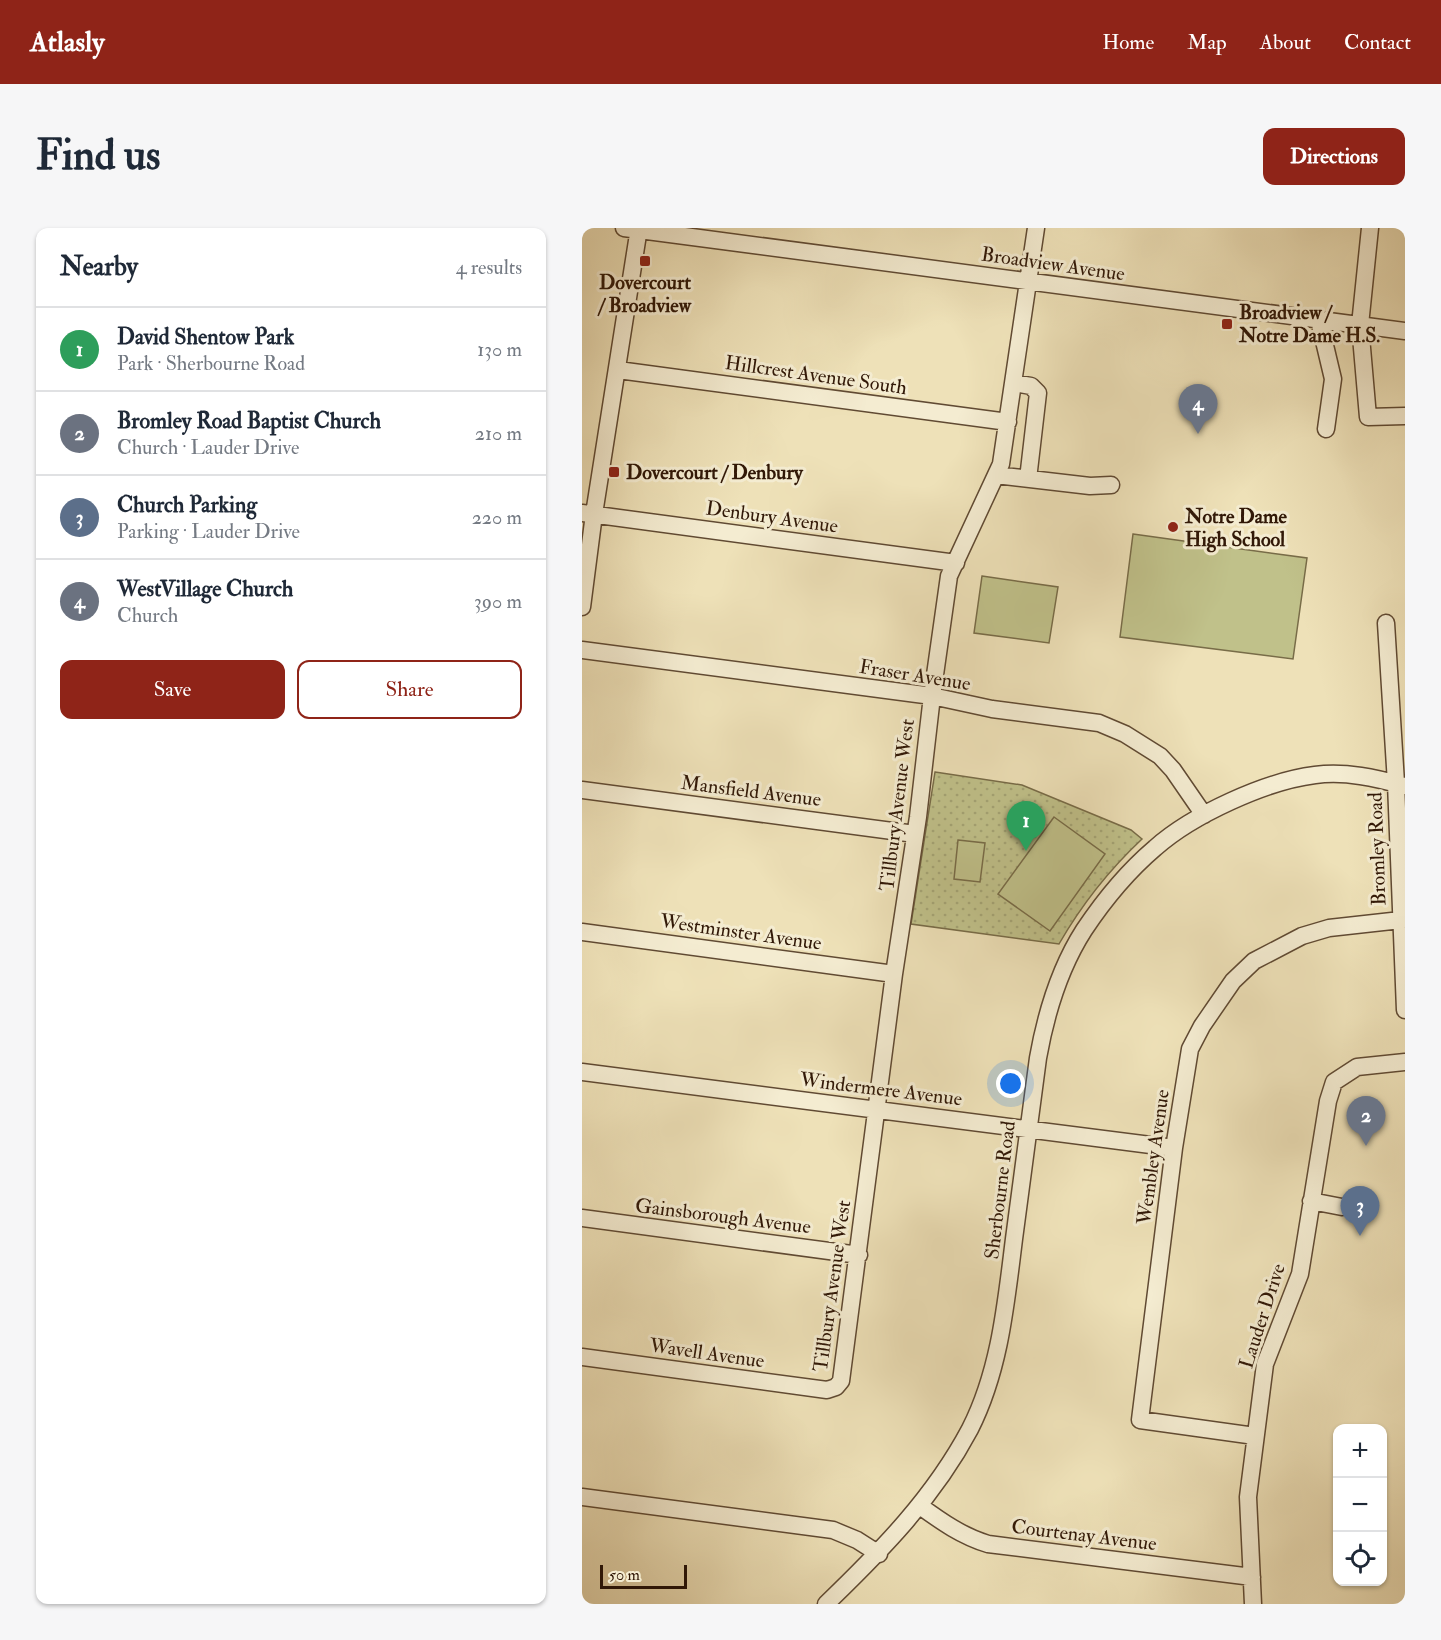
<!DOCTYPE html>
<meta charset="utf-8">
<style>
:root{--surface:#fff;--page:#f6f6f7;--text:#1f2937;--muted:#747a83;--line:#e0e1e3;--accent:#8f2418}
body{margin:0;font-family:"IM FELL Double Pica",serif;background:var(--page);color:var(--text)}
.controls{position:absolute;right:18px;bottom:18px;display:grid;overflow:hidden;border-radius:12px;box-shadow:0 2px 4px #0004}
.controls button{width:54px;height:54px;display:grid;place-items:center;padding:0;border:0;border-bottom:2px solid var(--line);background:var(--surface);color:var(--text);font:30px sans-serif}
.scale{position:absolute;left:18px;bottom:15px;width:87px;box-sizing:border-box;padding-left:6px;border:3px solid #311807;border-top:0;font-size:16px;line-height:21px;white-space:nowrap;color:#311807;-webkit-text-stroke:4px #f4ecd1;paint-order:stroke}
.you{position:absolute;left:429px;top:856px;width:21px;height:21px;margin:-15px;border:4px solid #fff;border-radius:50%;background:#1a73e8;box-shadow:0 0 0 9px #1a73e833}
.badge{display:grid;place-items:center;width:39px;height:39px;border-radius:50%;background:var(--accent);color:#fff;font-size:20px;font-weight:700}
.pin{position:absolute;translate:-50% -50px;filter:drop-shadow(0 2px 3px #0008)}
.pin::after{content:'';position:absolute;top:32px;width:21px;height:18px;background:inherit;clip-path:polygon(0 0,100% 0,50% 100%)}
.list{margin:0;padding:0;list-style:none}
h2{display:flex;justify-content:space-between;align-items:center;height:78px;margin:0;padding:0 24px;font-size:26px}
h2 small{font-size:20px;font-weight:400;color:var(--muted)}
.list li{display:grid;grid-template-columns:39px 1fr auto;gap:18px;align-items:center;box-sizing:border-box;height:84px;padding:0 24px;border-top:2px solid var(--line)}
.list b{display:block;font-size:22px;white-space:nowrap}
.list p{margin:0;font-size:20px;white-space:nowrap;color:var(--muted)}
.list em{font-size:20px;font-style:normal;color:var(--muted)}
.actions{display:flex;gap:12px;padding:18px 24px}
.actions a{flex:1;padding:14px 0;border:2px solid var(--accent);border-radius:12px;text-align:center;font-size:21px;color:var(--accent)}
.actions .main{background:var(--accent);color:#fff}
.icon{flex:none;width:33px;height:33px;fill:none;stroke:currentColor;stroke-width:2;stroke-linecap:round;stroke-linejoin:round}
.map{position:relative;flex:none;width:823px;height:1376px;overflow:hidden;border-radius:12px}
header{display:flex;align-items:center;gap:36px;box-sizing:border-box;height:84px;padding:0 30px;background:var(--accent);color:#fff}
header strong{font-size:28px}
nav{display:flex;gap:33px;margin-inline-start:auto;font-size:21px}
.intro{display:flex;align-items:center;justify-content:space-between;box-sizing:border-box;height:144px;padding:0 36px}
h1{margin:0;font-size:42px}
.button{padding:15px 27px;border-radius:12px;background:var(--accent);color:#fff;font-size:21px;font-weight:700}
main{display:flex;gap:36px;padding:0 36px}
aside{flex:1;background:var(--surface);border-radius:12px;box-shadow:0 2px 4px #0004}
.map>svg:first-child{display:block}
</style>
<header>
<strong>Atlasly</strong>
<nav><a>Home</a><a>Map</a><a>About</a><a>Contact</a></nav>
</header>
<div class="intro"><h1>Find us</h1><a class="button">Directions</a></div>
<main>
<aside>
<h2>Nearby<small>4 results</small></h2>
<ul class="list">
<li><span class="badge" style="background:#2e9e5b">1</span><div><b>David Shentow Park</b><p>Park · Sherbourne Road</p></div><em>130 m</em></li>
<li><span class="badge" style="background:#6b7280">2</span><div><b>Bromley Road Baptist Church</b><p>Church · Lauder Drive</p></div><em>210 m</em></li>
<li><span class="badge" style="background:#5c6f8a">3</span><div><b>Church Parking</b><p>Parking · Lauder Drive</p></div><em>220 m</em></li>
<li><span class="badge" style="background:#6b7280">4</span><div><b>WestVillage Church</b><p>Church</p></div><em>390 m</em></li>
</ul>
<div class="actions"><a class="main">Save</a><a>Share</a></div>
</aside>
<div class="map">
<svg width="823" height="1376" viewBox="0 0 823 1376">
<defs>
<pattern id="park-dots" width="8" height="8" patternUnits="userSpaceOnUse" patternTransform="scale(1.5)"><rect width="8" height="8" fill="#c0c18a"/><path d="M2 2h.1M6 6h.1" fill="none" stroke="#a5a576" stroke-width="1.8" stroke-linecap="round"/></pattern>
</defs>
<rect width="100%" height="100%" fill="#eee1b8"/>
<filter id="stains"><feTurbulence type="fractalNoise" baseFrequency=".00333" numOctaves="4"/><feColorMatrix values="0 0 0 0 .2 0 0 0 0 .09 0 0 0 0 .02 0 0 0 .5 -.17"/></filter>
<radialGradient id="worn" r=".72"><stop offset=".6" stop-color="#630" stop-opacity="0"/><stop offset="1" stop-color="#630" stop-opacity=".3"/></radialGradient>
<!-- park -->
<path fill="url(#park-dots)" stroke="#786c48" stroke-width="1.5" d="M 353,544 L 440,557 L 549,602 L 560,611 C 527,642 500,676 477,716 L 329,696 Z"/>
<!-- pitch -->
<path fill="#c0c18a" stroke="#786c48" stroke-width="1.5" d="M 551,306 L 725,330 L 711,431 L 538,409 Z
M 400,348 L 476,359 L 467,415 L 392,405 Z
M 472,589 L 523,626 L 468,703 L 416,666 Z
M 376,612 L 403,615 L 398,654 L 372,651 Z"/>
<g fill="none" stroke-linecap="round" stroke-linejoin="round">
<defs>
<path id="minor" d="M 42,0 L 823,103
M 788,0 L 778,97 L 786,189 L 823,188
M 737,92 L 751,151 L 744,201
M 36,142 L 426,194
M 432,155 L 449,158 L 456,165 L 446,251
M 414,247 L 508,258 L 529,257
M 0,285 L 374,335
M 0,379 L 12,286 L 57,0
M 804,395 L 814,555 L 823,782
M 0,422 L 350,468 L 410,481 L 517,495 L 543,506 L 578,528 L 591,542 L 622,587
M 0,562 L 333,606
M 0,704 L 312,746
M 0,844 L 592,920
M 729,973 L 760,979
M 0,990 L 277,1027
M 0,1129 L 245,1162 L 254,1159 L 259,1153 L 312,746 L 336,589 L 350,468 L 367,348 L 419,236 L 454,0
M 673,1208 L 558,1192 L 592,920 L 608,821 L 620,798 L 651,753 L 672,733 L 720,708 L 747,700 L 819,692
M 0,1269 L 251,1302 L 275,1312 L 297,1326
M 338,1278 C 360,1294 380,1308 406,1316 L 670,1349
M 244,1376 C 300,1322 352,1269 388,1201 C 418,1142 424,1075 432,1011 C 440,950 448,890 456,830 C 464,785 477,741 502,702 C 522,672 546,643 573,620 C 610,587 684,553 733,547 C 764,543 794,550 823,558
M 671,1376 L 666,1269 L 683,1136 L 718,1046 L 746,873 L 752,854 L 775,839 L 823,834"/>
</defs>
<!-- minor casing -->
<use href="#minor" stroke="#604a33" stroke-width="19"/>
<!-- minor -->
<use href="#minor" stroke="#f4ecd1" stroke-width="16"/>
</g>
<!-- markers -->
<g fill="#8f2418" stroke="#f4ecd1" stroke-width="2">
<rect x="57" y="27" width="12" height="12" rx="3"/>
<rect x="639" y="90" width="12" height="12" rx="3"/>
<rect x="26" y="238" width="12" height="12" rx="3"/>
<circle cx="591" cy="299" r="6"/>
</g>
<g text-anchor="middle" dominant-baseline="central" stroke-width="6" stroke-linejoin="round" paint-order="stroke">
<!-- street labels -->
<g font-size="20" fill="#311807" stroke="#f4ecd1">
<text transform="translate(471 36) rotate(8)">Broadview Avenue</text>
<text transform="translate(234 147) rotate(8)">Hillcrest Avenue South</text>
<text transform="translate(190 289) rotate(8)">Denbury Avenue</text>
<text transform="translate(333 447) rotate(9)">Fraser Avenue</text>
<text transform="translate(169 563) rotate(7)">Mansfield Avenue</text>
<text transform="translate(315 577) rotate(-83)">Tillbury Avenue West</text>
<text transform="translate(795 621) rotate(-92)">Bromley Road</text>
<text transform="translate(159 704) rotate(8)">Westminster Avenue</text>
<text transform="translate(299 861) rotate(7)">Windermere Avenue</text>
<text transform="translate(571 929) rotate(-82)">Wembley Avenue</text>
<text transform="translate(418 962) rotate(-83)">Sherbourne Road</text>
<text transform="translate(141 988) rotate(7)">Gainsborough Avenue</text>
<text transform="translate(250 1058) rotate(-82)">Tillbury Avenue West</text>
<text transform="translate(680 1088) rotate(-72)">Lauder Drive</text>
<text transform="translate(125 1125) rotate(8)">Wavell Avenue</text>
<text transform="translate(502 1307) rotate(7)">Courtenay Avenue</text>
</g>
<!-- poi labels -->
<g font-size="20" font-weight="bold" fill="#311807" stroke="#f4ecd1" text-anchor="start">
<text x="63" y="54" text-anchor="middle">Dovercourt<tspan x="63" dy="23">/ Broadview</tspan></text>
<text x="657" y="84">Broadview /<tspan x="657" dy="23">Notre Dame H.S.</tspan></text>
<text x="44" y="244">Dovercourt / Denbury</text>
<text x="603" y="288">Notre Dame<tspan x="603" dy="23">High School</tspan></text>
</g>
</g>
<rect width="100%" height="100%" filter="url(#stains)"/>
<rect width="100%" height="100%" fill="url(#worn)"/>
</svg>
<div class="controls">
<button>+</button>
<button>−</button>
<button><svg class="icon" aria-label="locate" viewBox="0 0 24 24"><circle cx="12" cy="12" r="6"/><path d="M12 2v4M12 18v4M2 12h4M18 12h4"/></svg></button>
</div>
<div class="scale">50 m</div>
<div class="you"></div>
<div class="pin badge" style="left:444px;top:623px;background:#2e9e5b">1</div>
<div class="pin badge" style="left:784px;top:918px;background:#6b7280">2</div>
<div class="pin badge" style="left:778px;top:1008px;background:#5c6f8a">3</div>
<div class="pin badge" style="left:616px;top:206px;background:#6b7280">4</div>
</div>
</main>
